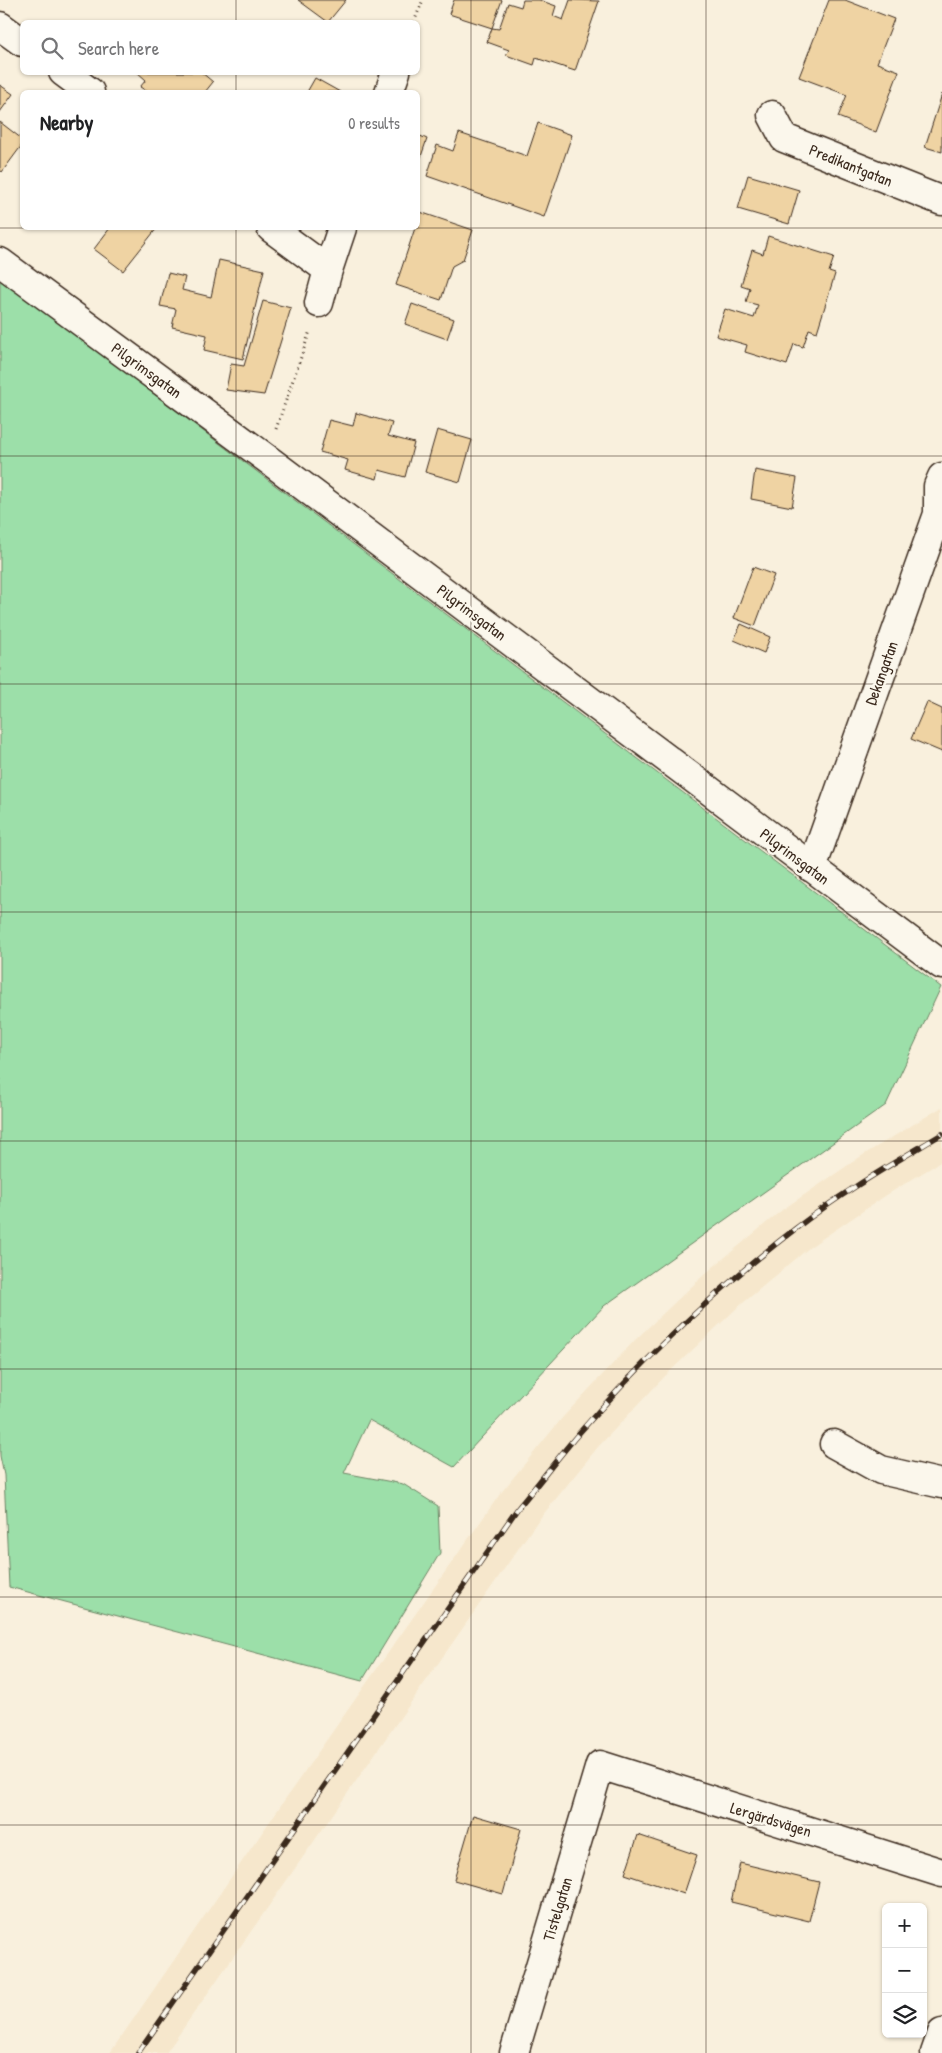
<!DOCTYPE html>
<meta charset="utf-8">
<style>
:root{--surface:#fff;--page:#f2f2f2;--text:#202124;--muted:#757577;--line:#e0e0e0}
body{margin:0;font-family:"Patrick Hand",sans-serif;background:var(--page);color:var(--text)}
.controls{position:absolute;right:15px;bottom:15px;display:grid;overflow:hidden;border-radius:8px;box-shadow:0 1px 4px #0004}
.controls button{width:45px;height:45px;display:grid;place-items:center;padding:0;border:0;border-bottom:1px solid var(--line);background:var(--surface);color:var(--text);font:25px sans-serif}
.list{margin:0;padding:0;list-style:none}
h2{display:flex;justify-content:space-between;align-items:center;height:65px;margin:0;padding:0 20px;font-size:21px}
h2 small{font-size:16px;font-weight:400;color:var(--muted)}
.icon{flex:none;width:28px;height:28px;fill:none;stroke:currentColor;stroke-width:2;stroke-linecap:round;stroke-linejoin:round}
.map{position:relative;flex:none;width:942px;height:2053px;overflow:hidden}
.search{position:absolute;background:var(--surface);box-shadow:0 1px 4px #0004;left:20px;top:20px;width:400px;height:55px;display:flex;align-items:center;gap:12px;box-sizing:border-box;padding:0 18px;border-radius:8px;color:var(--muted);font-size:19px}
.panel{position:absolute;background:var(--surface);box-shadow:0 1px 4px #0004;left:20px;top:90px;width:400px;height:140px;border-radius:8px}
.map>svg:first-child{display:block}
</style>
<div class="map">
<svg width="942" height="2053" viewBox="0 0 942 2053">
<rect width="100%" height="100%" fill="#f9f0dd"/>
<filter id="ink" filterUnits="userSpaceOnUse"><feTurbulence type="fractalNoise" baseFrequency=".02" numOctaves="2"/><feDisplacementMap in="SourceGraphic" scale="10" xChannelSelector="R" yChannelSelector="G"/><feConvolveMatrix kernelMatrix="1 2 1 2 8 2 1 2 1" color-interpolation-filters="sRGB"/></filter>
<g filter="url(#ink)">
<!-- built -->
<path fill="#f6e7cc" d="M 942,1107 L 942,1161 L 888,1194 L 810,1247 L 737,1308 L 668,1373 L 598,1447 L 537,1522 L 166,2053 L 110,2053 L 290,1792 L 500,1494 L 563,1417 L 635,1340 L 706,1273 L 782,1210 L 863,1155 Z"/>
<!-- green -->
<path fill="#9cdfa9" stroke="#6c8464" d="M 0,278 L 941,987 L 886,1105 L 604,1306 L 454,1467 L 369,1420 L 344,1473 L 403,1484 L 438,1506 L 440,1553 L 362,1681 L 9,1587 L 4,1475 L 0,1456 Z"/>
<!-- building -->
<path fill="#efd3a3" stroke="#3b2a1e" d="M 298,0 L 346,0 L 328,22 Z
M 454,0 L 502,0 L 492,28 L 449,14 Z
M 523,0 L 539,0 L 556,6 L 553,16 L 563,20 L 570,0 L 599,1 L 575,71 L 536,58 L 534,65 L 506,55 L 509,50 L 487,42 L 492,28 L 499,29 L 508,3 L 521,7 Z
M 829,0 L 845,0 L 894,19 L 877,63 L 899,71 L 876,132 L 838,117 L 847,95 L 799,77 Z
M 137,72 L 201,72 L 213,82 L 205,92 L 148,92 L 140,87 L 146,80 Z
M 315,78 L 340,92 L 307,92 Z
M 0,85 L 13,94 L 0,112 Z
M 942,94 L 942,152 L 925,147 Z
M 0,122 L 22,139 L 22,145 L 2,172 L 0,170 Z
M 538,123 L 572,135 L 544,217 L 427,176 L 437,145 L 453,151 L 459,133 L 527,156 Z
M 418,135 L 427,139 L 418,165 Z
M 748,175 L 799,190 L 789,224 L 738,209 Z
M 420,212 L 473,230 L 463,260 L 452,266 L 441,300 L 396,285 L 415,228 L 418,228 Z
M 110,228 L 157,228 L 123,271 L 94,249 Z
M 768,236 L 834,257 L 829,272 L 835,274 L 817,332 L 809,329 L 803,347 L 794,344 L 787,365 L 745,352 L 747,345 L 716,336 L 725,309 L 754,318 L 758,305 L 746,302 L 750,288 L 741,285 L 752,250 L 763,254 Z
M 219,260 L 264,270 L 243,359 L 204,350 L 207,335 L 172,327 L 176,309 L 160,306 L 168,273 L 185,277 L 182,290 L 211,297 Z
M 263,301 L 291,308 L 264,395 L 226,390 L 231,364 L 244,366 Z
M 412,304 L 454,319 L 447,339 L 405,324 Z
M 356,413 L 392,423 L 388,436 L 414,443 L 405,477 L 379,470 L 377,479 L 345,470 L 348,460 L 320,452 L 329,420 L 353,426 Z
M 437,430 L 472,440 L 460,482 L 425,472 Z
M 755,470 L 797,478 L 792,507 L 751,499 Z
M 753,567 L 774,575 L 755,626 L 734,618 Z
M 741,624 L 770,637 L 764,653 L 734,640 Z
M 927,702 L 942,709 L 942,752 L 911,739 Z
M 473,1815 L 521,1829 L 503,1894 L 454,1880 Z
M 638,1835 L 697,1855 L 684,1894 L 625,1874 Z
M 740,1863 L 819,1882 L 809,1921 L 731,1902 Z"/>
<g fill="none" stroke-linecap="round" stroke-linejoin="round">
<defs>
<path id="street" d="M 0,26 L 22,42
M 63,72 L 90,92
M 389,92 L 396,72
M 772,115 L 784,138 L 942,201
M 271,228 L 328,270
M 0,262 L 266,458 L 942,965
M 319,303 L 328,270 L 342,228
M 812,868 L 938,514 L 938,486 L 942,477
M 834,1444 L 881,1470 L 942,1484
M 514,2053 L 600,1765 L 942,1873
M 935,2053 L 942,2033"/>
</defs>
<!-- street casing -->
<use href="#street" stroke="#3b2a1e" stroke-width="31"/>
<!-- path -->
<path stroke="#3b2a1e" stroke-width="3" stroke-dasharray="1 4" stroke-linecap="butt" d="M 414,22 L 423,0
M 276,429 L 310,331"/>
<!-- street -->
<use href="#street" stroke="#fbf7ec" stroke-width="28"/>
<defs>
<path id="rail" d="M 138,2053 L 518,1508 C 539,1483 559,1456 580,1432 C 645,1358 718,1288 795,1229 C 841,1193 892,1164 942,1134"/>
</defs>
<!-- rail casing -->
<use href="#rail" stroke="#3b2a1e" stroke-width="5.5"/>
<!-- rail -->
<use href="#rail" stroke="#fbf7ec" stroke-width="4" stroke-dasharray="11" stroke-linecap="butt"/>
</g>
</g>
<!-- grid -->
<path fill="none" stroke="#3b2a1e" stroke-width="1" stroke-opacity="0.55" d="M 236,0 L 236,22M 471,0 L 471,2053M 706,0 L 706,2053M 236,72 L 236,92M 0,228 L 942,228M 236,228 L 236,2053M 0,456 L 942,456M 0,684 L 942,684M 0,912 L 942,912M 0,1141 L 942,1141M 0,1369 L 942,1369M 0,1597 L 942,1597M 0,1825 L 942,1825"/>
<g text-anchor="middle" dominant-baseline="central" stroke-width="5" stroke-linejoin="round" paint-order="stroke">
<!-- street labels -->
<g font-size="16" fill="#3b2a1e" stroke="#fbf7ec">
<text transform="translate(851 165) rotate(22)">Predikantgatan</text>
<text transform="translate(147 370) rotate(36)">Pilgrimsgatan</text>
<text transform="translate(472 612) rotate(37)">Pilgrimsgatan</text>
<text transform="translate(881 673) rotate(-70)">Dekangatan</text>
<text transform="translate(795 856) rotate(37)">Pilgrimsgatan</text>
<text transform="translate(771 1819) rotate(17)">Lergärdsvägen</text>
<text transform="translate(557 1909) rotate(-73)">Tistelgatan</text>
</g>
</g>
</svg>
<div class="controls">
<button>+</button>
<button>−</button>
<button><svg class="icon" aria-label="layers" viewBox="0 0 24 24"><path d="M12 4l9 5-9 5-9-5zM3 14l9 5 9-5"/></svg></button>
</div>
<div class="search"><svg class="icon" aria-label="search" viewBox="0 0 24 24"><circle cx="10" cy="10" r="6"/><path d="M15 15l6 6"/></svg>Search here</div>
<section class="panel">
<h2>Nearby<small>0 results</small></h2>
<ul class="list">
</ul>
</section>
</div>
